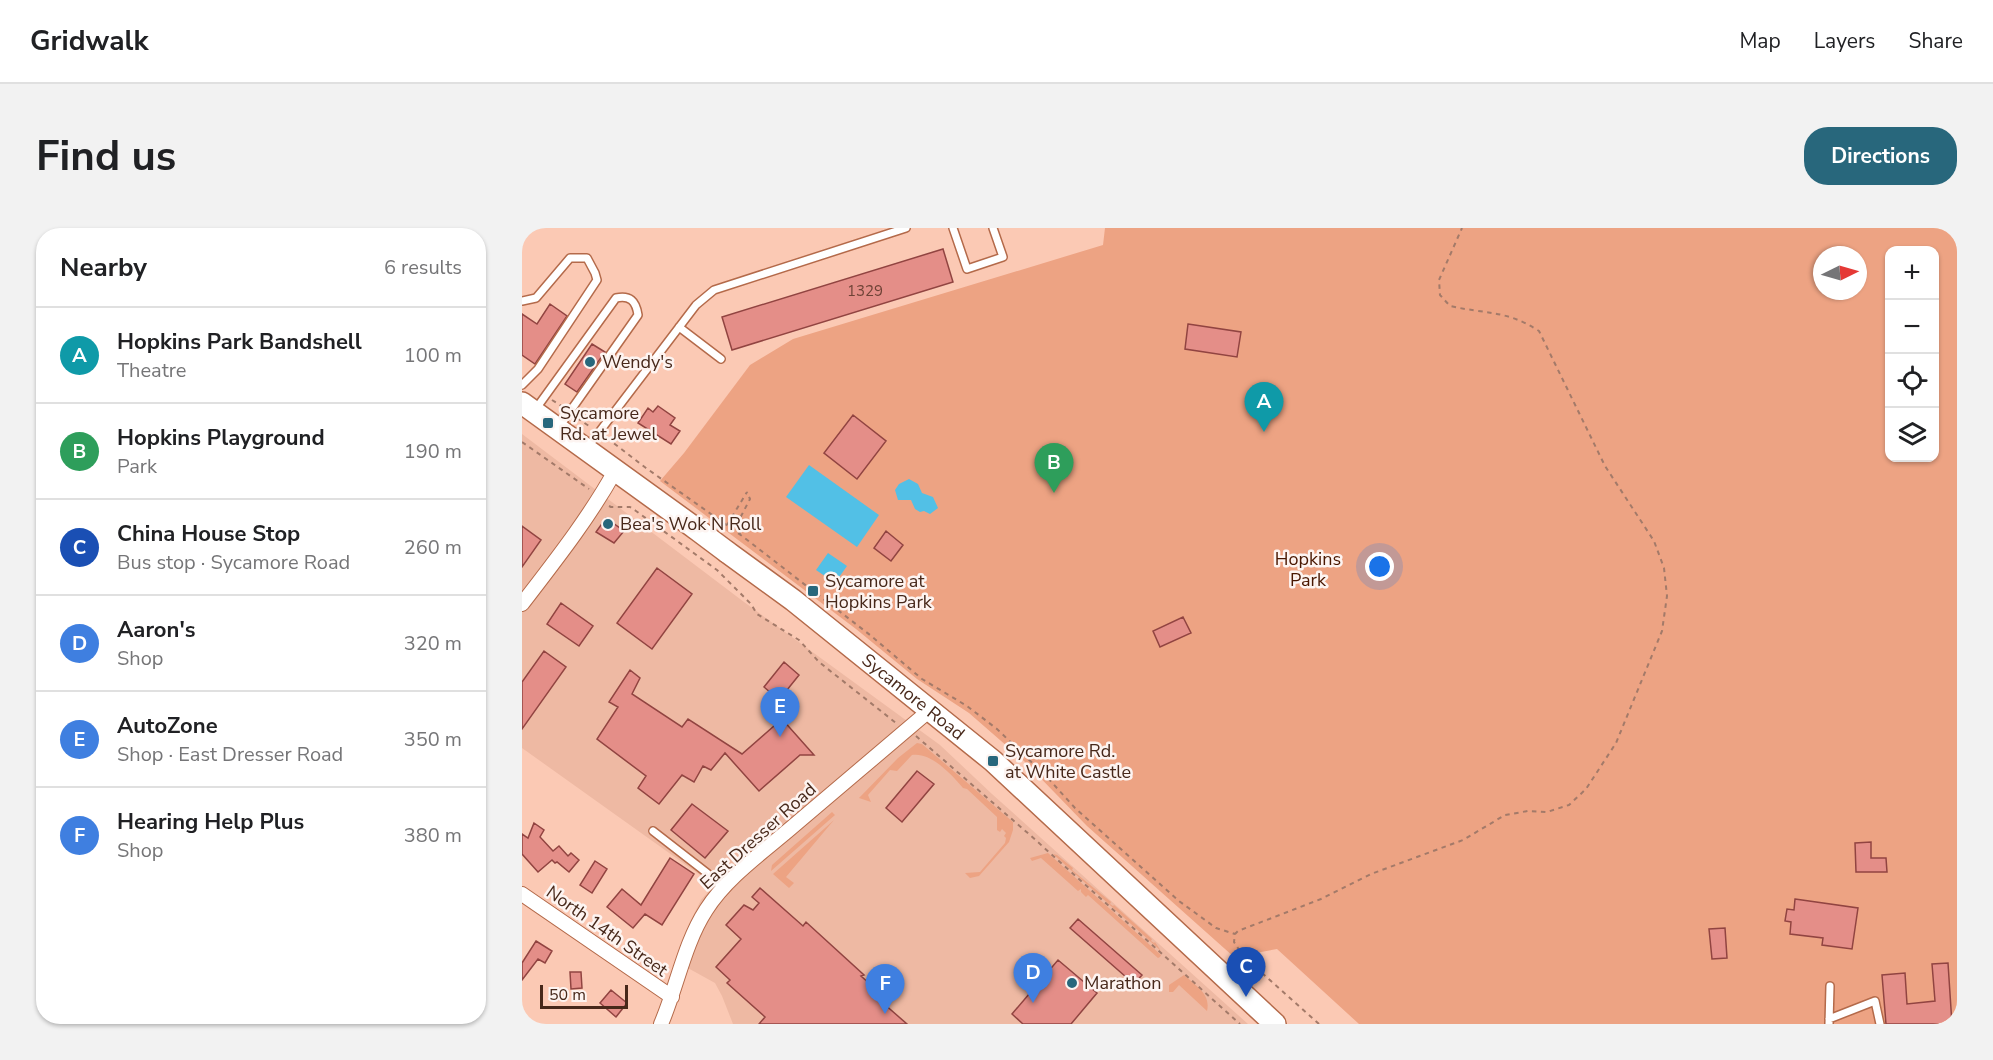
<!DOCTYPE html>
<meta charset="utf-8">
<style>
:root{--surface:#fff;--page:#f2f2f2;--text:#202124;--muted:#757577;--line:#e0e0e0;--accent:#28677c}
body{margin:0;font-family:"Nunito Sans",sans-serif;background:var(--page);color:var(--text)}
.controls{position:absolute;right:18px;top:18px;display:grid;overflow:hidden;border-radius:12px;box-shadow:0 2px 4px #0004}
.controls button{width:54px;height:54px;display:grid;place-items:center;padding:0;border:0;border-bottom:2px solid var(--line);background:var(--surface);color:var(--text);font:30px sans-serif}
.compass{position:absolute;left:1291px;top:18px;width:54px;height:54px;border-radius:50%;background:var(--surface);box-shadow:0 2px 4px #0004;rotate:85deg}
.scale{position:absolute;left:18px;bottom:15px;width:88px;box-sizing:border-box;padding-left:6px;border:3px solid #47281a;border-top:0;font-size:16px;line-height:21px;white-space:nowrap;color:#47281a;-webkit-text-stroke:4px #fdf4f1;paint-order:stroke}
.you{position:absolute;left:858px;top:339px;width:21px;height:21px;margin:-15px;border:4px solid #fff;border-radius:50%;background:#1a73e8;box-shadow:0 0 0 9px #1a73e833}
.badge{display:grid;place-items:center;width:39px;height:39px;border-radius:50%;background:var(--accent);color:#fff;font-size:20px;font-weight:700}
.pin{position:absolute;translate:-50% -50px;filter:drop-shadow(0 2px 3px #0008)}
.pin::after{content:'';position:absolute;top:32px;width:21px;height:18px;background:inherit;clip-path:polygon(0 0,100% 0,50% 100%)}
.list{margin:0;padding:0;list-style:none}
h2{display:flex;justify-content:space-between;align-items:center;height:78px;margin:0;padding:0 24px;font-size:26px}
h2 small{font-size:20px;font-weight:400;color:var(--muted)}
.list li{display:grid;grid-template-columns:39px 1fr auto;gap:18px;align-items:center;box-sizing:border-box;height:96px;padding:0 24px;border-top:2px solid var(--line)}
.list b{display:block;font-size:22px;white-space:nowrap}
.list p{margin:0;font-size:20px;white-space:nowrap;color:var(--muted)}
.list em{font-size:20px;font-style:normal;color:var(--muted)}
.icon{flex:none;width:33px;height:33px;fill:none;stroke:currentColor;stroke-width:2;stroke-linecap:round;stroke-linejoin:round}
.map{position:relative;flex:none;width:1435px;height:796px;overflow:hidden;border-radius:24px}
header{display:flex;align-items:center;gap:36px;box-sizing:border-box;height:84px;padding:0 30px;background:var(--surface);border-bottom:2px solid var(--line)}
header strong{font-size:28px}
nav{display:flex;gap:33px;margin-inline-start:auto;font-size:21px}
.intro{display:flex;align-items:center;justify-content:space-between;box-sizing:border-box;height:144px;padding:0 36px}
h1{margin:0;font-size:42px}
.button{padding:15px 27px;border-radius:24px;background:var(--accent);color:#fff;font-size:21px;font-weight:700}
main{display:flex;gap:36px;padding:0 36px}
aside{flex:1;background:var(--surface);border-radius:24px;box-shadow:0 2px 4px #0004}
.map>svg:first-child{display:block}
</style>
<header>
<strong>Gridwalk</strong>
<nav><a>Map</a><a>Layers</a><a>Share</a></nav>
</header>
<div class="intro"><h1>Find us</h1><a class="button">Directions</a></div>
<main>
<aside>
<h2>Nearby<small>6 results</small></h2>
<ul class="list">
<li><span class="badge" style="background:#0f9aa8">A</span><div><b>Hopkins Park Bandshell</b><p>Theatre</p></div><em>100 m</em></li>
<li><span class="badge" style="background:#2e9e5b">B</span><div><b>Hopkins Playground</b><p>Park</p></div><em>190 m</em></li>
<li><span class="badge" style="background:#1a4fb4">C</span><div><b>China House Stop</b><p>Bus stop · Sycamore Road</p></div><em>260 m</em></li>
<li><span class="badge" style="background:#3f7fe0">D</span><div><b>Aaron's</b><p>Shop</p></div><em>320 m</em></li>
<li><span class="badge" style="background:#3f7fe0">E</span><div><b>AutoZone</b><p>Shop · East Dresser Road</p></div><em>350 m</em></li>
<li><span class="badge" style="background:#3f7fe0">F</span><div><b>Hearing Help Plus</b><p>Shop</p></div><em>380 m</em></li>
</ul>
</aside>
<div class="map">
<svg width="1435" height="796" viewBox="0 0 1435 796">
<rect width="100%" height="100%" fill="#fbc9b4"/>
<!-- built -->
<path fill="#eeb9a3" d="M 0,206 L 222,374 L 418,517 L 470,566 L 726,796 L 211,796 L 200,768 L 193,755 L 155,734 L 169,692 L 179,672 L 192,657 L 0,520 Z"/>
<!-- green -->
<path fill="#eda383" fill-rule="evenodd" d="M 583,0 L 1435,0 L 1435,796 L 837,796 L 755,721 L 712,729 L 565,598 L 502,533 L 447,485 L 395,451 L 334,401 L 138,253 L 162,225 L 228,137 L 271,111 L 581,17 ZM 1368,22 L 1412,22 L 1412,230 L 1368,230 ZM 1300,27 L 1336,27 L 1336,63 L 1300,63 Z
M 395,515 L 400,516 L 491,594 L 491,602 L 487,614 L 457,648 L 448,650 L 443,645 L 458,644 L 483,615 L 484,610 L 482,608 L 484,605 L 480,601 L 478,604 L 475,602 L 475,589 L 445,561 L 441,560 C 429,546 409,524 390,527 L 375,543 L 368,542 L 346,567 L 349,574 L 337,570 L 376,530 Z
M 310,584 L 313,587 L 249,643 L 250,637 Z
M 312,592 L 264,649 L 272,655 L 267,660 L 251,646 Z
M 526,625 L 639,727 L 638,729 L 636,730 L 566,667 L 564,669 L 559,664 L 559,661 L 556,663 L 519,630 L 510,633 L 508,630 Z
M 531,626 L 535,627 L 551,640 L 550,642 L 589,674 L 588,676 L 591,678 L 592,677 L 630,711 L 629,713 L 632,715 L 633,714 L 639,723 Z
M 662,747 C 674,758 689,766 685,783 L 657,757 L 651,764 L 647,764 L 647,757 Z"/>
<!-- water -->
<path fill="#52c0e6" d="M 287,237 L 357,287 L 335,319 L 264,269 Z
M 387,251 L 396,256 L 400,265 L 411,269 L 416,280 L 408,286 L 402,283 L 398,284 L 393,281 L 389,272 L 376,272 L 373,262 L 377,256 Z
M 306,325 L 325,338 L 313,355 L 294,342 Z"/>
<!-- building -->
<path fill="#e48e88" stroke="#914441" stroke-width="1.5" d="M 421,21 L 431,54 L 210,122 L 200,89 Z
M 28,76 L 45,88 L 13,136 L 0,127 L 0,86 L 15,96 Z
M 666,96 L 719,104 L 715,129 L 663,121 Z
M 70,116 L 83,124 L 55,164 L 43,156 Z
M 136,178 L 153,190 L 148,197 L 158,203 L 149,216 L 116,195 L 126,180 L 131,184 Z
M 331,187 L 364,213 L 335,251 L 302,225 Z
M 84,290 L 102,303 L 92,315 L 74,304 Z
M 0,298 L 19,312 L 0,339 Z
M 364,303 L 381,317 L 369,333 L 352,320 Z
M 135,340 L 170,366 L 130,421 L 95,395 Z
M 39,375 L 71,398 L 57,418 L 25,396 Z
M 661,389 L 669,405 L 638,419 L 631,403 Z
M 22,423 L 44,439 L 0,501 L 0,454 Z
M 262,434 L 277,447 L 257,472 L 242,459 Z
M 108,442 L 118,450 L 110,466 L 160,499 L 166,491 L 220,526 L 260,491 L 292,527 L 278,527 L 237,563 L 203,525 L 189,542 L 181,538 L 172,554 L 160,547 L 137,576 L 116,560 L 124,548 L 75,511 L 96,479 L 87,474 Z
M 395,543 L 412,556 L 380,594 L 364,580 Z
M 170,576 L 206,603 L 183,630 L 149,602 Z
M 12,595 L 22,602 L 18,609 L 31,623 L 37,618 L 46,628 L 49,625 L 57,632 L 47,644 L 35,634 L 33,635 L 30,632 L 16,644 L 0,626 L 0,606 L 6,610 Z
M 1349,614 L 1349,630 L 1364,630 L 1365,644 L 1334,644 L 1333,615 Z
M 148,630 L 172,646 L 140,697 L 123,686 L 111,700 L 85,679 L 100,661 L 119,677 Z
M 73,633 L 85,641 L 70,665 L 58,657 Z
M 238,660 L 281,698 L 284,694 L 342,747 L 339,748 L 365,771 L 361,775 L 385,796 L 237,796 L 243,789 L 205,755 L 208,752 L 194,739 L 219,711 L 204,697 L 222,677 L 231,682 L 237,675 L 230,669 Z
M 1273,671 L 1336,680 L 1330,721 L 1300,717 L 1301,710 L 1268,706 L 1269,694 L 1263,693 L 1265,681 L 1272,682 Z
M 556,691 L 620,747 L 612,756 L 548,700 Z
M 1203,700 L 1205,730 L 1190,731 L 1187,701 Z
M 14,713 L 30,723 L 23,735 L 16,731 L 0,752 L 0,735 Z
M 536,732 L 575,765 L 549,796 L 501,796 L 490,786 Z
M 1426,735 L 1430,796 L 1364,796 L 1360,747 L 1383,745 L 1385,776 L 1413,773 L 1410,736 Z
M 48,744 L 59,744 L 60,760 L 49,761 Z
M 89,762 L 105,775 L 94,789 L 78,775 Z"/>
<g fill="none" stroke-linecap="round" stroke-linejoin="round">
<defs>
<path id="lane" d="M 431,0 L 445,41 L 481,29 L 471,0
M 0,73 L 14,70 L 48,30 L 65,30 L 73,45 L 75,52 L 16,141 L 0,157
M 157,99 L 199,131
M 13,182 L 94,70 C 108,67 114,73 116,87 L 37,199
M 65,220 L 174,77 L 192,62 L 384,0
M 131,603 L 185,645 L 202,661
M 1307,791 L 1353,773 L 1358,796
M 1307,796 L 1308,758"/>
<path id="street" d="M 0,376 C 33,333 67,290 93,243
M 0,666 L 150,769
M 139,796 C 155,759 162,716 184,682 C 204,650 241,624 269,600 C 315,561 362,521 408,482"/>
<g id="primary">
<path d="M 0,175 L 173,300"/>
<path id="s1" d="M 205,324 L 271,372 L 471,533 L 753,796"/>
</g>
</defs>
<!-- lane casing -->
<use href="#lane" stroke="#b46a4a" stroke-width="10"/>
<!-- street casing -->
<use href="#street" stroke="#b46a4a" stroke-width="16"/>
<!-- primary casing -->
<use href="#primary" stroke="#b46a4a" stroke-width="24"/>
<!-- path -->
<path stroke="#a37a69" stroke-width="2" stroke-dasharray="4.5 4.5" stroke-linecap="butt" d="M 30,172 L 41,179
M 55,190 L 70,200
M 85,210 L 124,240 L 220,308 L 348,407 L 400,451 L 445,478 L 475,501 L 524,548 L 553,580 L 657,673 L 694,700 L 713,706
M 0,214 L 67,261
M 87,278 L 89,279 L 108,279 L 114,283 L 195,342 L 229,376 L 235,386 L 277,412 L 297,434 L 374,495
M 205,297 L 225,264
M 218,306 L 216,294 L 228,271 L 225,264
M 394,508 L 508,607 L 718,796
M 797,796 L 721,728 L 712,714 L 713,706 L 716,703 L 799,671 L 849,646 L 941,612 L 983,587 L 1006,583 L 1025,584 L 1047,577 L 1064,561 L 1094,515 L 1140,403 L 1145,368 L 1142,340 L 1132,313 L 1083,238 L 1017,103 C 985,82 963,86 928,78 L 918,67 L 917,52 L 940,0"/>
<!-- lane -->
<use href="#lane" stroke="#fff" stroke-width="7"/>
<!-- street -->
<use href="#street" stroke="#fff" stroke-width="14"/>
<!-- primary -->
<use href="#primary" stroke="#fff" stroke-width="21"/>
<defs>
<path id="primary-bridge" d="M 173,300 L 205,324"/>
</defs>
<!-- primary-bridge casing -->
<use href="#primary-bridge" stroke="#b46a4a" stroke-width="24" stroke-linecap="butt"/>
<!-- primary-bridge -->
<use href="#primary-bridge" stroke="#fff" stroke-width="21"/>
</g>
<!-- markers -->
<g fill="#28677c" stroke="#fdf4f1" stroke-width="2">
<circle cx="68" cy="134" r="6"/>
<rect x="20" y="189" width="12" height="12" rx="3"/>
<circle cx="86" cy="296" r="6"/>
<rect x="285" y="357" width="12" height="12" rx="3"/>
<rect x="465" y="527" width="12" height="12" rx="3"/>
<circle cx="550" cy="755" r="6"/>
</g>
<g text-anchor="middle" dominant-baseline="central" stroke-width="5" stroke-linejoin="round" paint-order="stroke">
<!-- number labels -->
<g font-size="15" fill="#6e4236">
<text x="343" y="63">1329</text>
</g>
<!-- poi labels -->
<g font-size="18" fill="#47281a" stroke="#fdf4f1" text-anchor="start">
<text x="80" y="134">Wendy's</text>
<text x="38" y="185">Sycamore<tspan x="38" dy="21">Rd. at Jewel</tspan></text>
<text x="98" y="296">Bea's Wok N Roll</text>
<text x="303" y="353">Sycamore at<tspan x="303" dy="21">Hopkins Park</tspan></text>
<text x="483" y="523">Sycamore Rd.<tspan x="483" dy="21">at White Castle</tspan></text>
<text x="562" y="755">Marathon</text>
</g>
<!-- park labels -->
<g font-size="18" fill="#4a1700" stroke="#fdf4f1">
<text x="786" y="331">Hopkins<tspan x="786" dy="21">Park</tspan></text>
</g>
<!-- street labels -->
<g font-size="18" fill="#47281a" stroke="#fdf4f1">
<text stroke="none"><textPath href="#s1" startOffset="236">Sycamore Road</textPath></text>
<text transform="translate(236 608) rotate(-42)">East Dresser Road</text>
<text transform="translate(85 703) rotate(35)">North 14th Street</text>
</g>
</g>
</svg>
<div class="controls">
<button>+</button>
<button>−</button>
<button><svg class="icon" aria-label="locate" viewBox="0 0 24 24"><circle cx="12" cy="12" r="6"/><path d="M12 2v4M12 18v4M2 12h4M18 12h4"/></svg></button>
<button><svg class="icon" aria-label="layers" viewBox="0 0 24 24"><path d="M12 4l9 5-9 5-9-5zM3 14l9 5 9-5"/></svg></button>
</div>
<svg class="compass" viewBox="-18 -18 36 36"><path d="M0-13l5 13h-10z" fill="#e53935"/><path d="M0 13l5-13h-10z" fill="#757577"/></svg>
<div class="scale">50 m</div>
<div class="you"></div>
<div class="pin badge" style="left:742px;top:204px;background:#0f9aa8">A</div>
<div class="pin badge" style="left:532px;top:265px;background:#2e9e5b">B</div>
<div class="pin badge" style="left:724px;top:769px;background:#1a4fb4">C</div>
<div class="pin badge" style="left:511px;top:775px;background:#3f7fe0">D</div>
<div class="pin badge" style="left:258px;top:509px;background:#3f7fe0">E</div>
<div class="pin badge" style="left:363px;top:786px;background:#3f7fe0">F</div>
</div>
</main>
